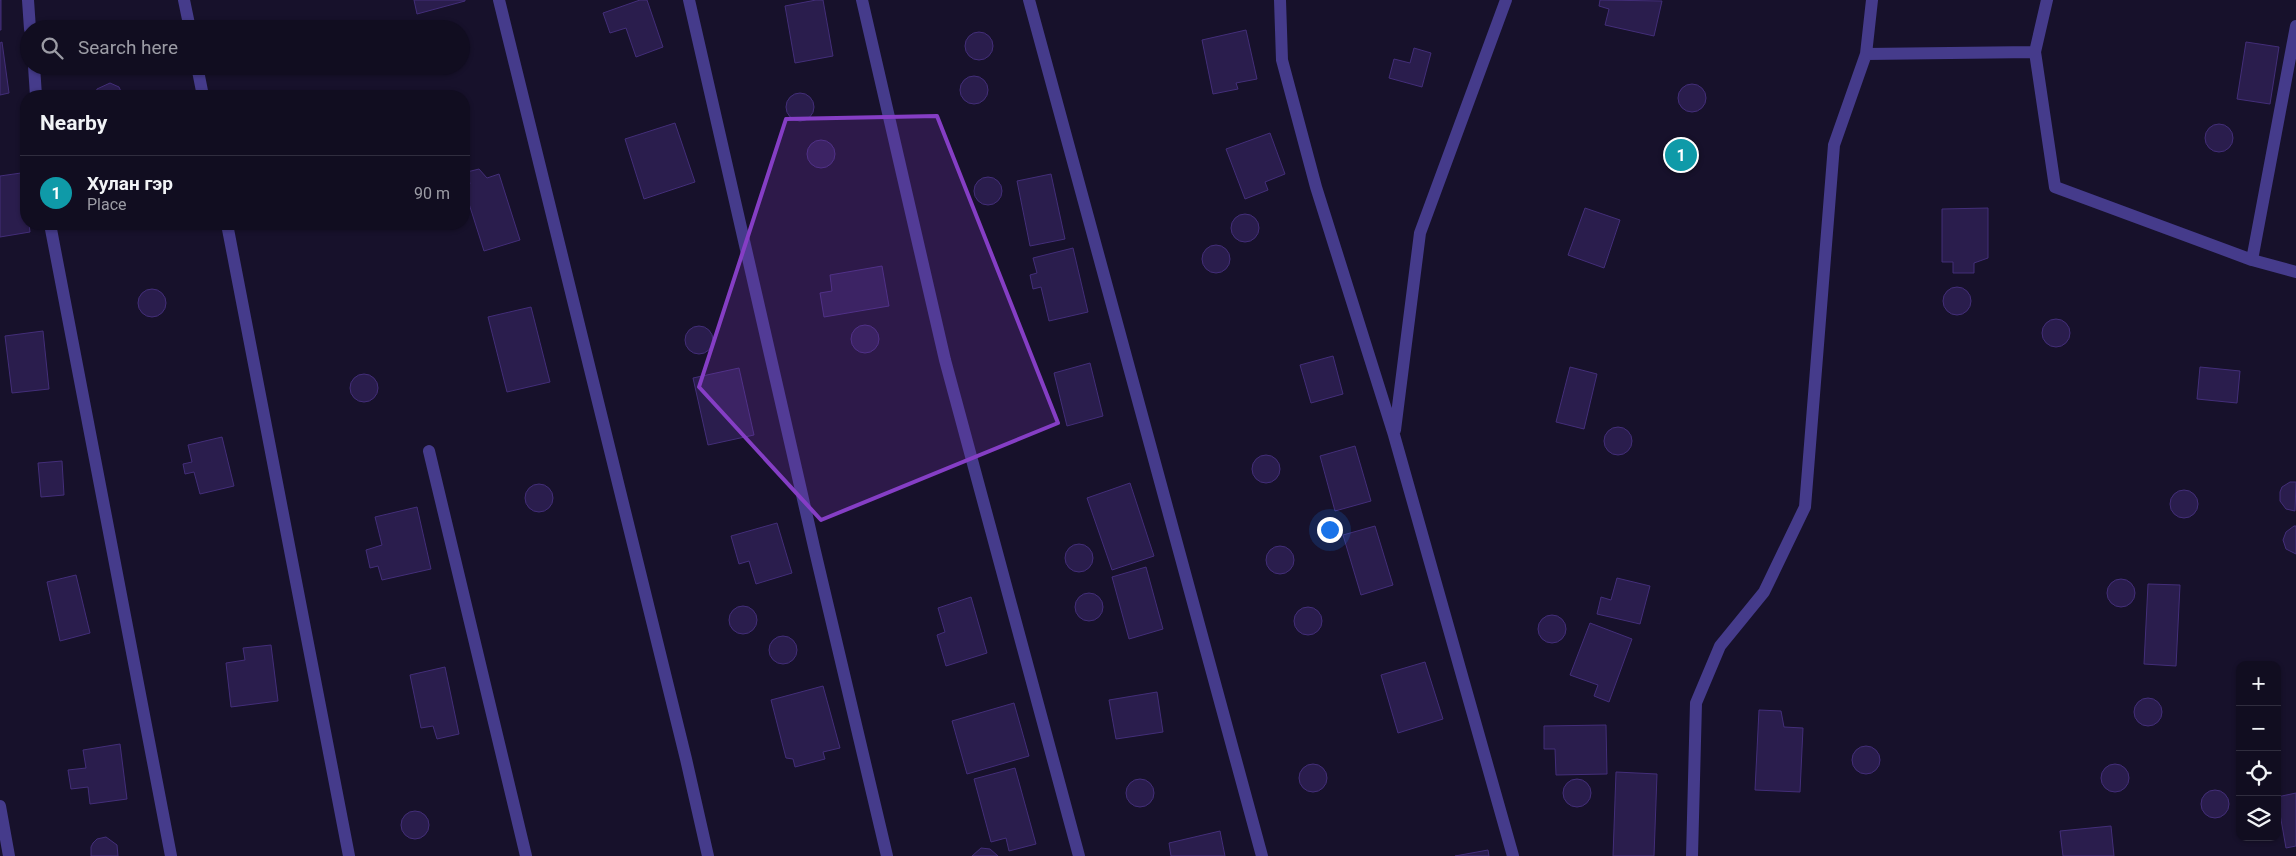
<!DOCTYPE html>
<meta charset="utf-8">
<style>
:root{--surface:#110d20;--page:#1a1629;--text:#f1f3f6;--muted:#9c9ca5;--line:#302d3e;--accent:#07d3ff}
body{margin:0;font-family:Roboto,sans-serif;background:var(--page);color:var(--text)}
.controls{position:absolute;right:15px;bottom:15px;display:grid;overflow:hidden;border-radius:10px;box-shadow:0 1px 4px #0004}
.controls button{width:45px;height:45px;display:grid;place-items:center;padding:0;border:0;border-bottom:1px solid var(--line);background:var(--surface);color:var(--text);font:25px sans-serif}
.you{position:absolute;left:1329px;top:529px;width:18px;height:18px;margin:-12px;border:4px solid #fff;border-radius:50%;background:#1a73e8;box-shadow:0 0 0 8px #1a73e833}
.badge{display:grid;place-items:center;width:32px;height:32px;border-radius:50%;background:var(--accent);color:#fff;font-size:16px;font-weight:700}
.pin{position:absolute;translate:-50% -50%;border:2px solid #fff;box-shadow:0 1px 5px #0006}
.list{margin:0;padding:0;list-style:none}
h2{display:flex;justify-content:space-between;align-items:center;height:65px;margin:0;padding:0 20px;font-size:21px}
h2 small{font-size:16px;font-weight:400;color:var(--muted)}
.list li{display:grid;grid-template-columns:32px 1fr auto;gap:15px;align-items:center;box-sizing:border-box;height:75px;padding:0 20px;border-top:1px solid var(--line)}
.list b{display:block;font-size:19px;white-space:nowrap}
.list p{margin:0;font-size:16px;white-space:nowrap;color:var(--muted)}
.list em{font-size:16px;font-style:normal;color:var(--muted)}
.icon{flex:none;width:28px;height:28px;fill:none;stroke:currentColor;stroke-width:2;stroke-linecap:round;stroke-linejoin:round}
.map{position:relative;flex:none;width:2296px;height:856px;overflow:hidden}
.search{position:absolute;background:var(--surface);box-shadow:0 1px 4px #0004;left:20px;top:20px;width:450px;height:55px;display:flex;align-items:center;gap:12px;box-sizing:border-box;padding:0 18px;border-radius:28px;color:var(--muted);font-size:19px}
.panel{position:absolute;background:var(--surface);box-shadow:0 1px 4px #0004;left:20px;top:90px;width:450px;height:140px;border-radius:20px}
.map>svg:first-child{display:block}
</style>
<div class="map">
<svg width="2296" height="856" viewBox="0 0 2296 856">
<rect width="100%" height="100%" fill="#17112b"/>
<!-- building -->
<path fill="#2a1d4d" stroke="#432e79" d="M 0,0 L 1,0 L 1,30 L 0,30 Z
M 414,0 L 465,0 L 465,1 L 417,14 Z
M 640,0 L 647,0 L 663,47 L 636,57 L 626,28 L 610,33 L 603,13 Z
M 816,0 L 823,0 L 833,56 L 795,63 L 785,6 Z
M 1600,0 L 1662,1 L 1654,36 L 1605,25 L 1609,9 L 1599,6 Z
M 134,24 L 144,29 L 123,29 L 130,25 Z
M 1246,30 L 1257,79 L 1236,83 L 1238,89 L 1213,94 L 1202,40 Z
M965 46a14 14 0 1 1 28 0a14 14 0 1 1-28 0Z
M 2,42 L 9,93 L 0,95 L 0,43 Z
M 2246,42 L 2279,47 L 2270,104 L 2237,99 Z
M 1414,48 L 1431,53 L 1422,87 L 1389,78 L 1394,59 L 1410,63 Z
M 60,66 L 102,66 L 60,70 Z
M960 90a14 14 0 1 1 28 0a14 14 0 1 1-28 0Z
M 110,83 L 119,87 L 123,96 L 95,96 L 97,89 Z
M1678 98a14 14 0 1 1 28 0a14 14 0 1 1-28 0Z
M786 107a14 14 0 1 1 28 0a14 14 0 1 1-28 0Z
M 675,123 L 695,182 L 644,199 L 625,139 Z
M2205 138a14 14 0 1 1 28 0a14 14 0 1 1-28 0Z
M 1270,133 L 1285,174 L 1265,182 L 1268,190 L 1245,199 L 1226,149 Z
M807 154a14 14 0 1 1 28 0a14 14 0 1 1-28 0Z
M 479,169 L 487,178 L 499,174 L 520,240 L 484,251 L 464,188 L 470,184 L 467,172 Z
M 21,173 L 26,207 L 26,224 L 29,224 L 30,232 L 0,237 L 0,176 Z
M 1051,174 L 1065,239 L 1030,246 L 1017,181 Z
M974 191a14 14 0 1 1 28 0a14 14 0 1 1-28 0Z
M 1585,208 L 1620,220 L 1604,268 L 1568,255 Z
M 1988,208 L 1988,258 L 1974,263 L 1974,273 L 1953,273 L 1953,262 L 1942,262 L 1942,209 Z
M1231 228a14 14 0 1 1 28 0a14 14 0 1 1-28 0Z
M1202 259a14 14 0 1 1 28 0a14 14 0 1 1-28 0Z
M 1073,248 L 1088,312 L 1049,321 L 1041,287 L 1033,289 L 1030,275 L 1037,273 L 1033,258 Z
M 882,266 L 889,306 L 824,317 L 820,293 L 832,291 L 830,275 Z
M1943 301a14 14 0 1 1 28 0a14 14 0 1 1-28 0Z
M138 303a14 14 0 1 1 28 0a14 14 0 1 1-28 0Z
M 531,307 L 550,382 L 507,392 L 488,317 Z
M2042 333a14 14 0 1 1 28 0a14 14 0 1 1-28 0Z
M851 339a14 14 0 1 1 28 0a14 14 0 1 1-28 0Z
M685 340a14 14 0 1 1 28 0a14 14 0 1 1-28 0Z
M 43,331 L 49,389 L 12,393 L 5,336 Z
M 1333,356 L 1343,394 L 1311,403 L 1300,365 Z
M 1090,363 L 1103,416 L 1067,426 L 1054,373 Z
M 1570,367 L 1597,374 L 1584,429 L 1556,422 Z
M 2200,367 L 2240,371 L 2237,403 L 2197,399 Z
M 739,368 L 754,435 L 708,445 L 693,378 Z
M350 388a14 14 0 1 1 28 0a14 14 0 1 1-28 0Z
M1604 441a14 14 0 1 1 28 0a14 14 0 1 1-28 0Z
M 222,437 L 234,486 L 200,494 L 194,472 L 185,474 L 183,464 L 192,462 L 188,445 Z
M 1355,446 L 1371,501 L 1335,511 L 1320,456 Z
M1252 469a14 14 0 1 1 28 0a14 14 0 1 1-28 0Z
M 62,461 L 64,495 L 41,497 L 38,463 Z
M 2290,482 L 2296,482 L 2295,511 L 2286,509 L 2280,501 L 2280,492 L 2282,487 Z
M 1130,483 L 1154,556 L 1112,570 L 1087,498 Z
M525 498a14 14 0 1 1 28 0a14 14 0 1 1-28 0Z
M2170 504a14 14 0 1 1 28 0a14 14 0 1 1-28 0Z
M 417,507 L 431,569 L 382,580 L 378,566 L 370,568 L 366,550 L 382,545 L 375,517 Z
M 777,523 L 792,573 L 756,584 L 749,561 L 739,564 L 731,536 Z
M 1375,526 L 1393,585 L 1361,595 L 1343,535 Z
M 2294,526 L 2296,526 L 2296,554 L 2286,549 L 2283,540 L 2286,532 Z
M1065 558a14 14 0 1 1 28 0a14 14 0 1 1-28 0Z
M1266 560a14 14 0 1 1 28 0a14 14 0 1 1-28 0Z
M 1146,567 L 1163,629 L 1129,639 L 1112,577 Z
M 76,575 L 90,633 L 60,641 L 47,582 Z
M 1617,578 L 1650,586 L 1640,624 L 1597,614 L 1601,597 L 1611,600 Z
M2107 593a14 14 0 1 1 28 0a14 14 0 1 1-28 0Z
M 2148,584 L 2180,585 L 2176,666 L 2144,664 Z
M1075 607a14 14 0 1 1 28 0a14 14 0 1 1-28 0Z
M 971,597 L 987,653 L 946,666 L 937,635 L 945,632 L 938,608 Z
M729 620a14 14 0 1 1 28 0a14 14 0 1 1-28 0Z
M1294 621a14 14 0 1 1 28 0a14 14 0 1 1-28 0Z
M1538 629a14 14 0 1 1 28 0a14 14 0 1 1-28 0Z
M 1590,623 L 1632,639 L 1609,702 L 1594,696 L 1598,685 L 1570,675 Z
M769 650a14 14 0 1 1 28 0a14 14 0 1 1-28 0Z
M 271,645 L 278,701 L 231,707 L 226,663 L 245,660 L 243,648 Z
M 1425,662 L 1443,719 L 1398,733 L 1381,675 Z
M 445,667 L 459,734 L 437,739 L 433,726 L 421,728 L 410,675 Z
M 823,686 L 840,748 L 823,752 L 825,759 L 795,767 L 793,759 L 786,758 L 771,700 Z
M 1157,692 L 1163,732 L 1116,739 L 1109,700 Z
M2134 712a14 14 0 1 1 28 0a14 14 0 1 1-28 0Z
M 1014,703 L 1029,756 L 967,774 L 952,721 Z
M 1759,710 L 1781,711 L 1784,727 L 1803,728 L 1800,792 L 1755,790 Z
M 1606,725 L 1607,774 L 1556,775 L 1555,749 L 1544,749 L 1544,726 Z
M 120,744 L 127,799 L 90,804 L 88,787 L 71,789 L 68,770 L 86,768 L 83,750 Z
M1852 760a14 14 0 1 1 28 0a14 14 0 1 1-28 0Z
M2101 778a14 14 0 1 1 28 0a14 14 0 1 1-28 0Z
M1299 778a14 14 0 1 1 28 0a14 14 0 1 1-28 0Z
M 1015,768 L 1036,844 L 1009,851 L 1006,838 L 991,842 L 974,779 Z
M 1616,772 L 1657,774 L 1654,856 L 1613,856 Z
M1563 793a14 14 0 1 1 28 0a14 14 0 1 1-28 0Z
M1126 793a14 14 0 1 1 28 0a14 14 0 1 1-28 0Z
M2201 804a14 14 0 1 1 28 0a14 14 0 1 1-28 0Z
M 2296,793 L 2296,846 L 2286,848 L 2277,797 Z
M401 825a14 14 0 1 1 28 0a14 14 0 1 1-28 0Z
M 2111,826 L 2114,856 L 2063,856 L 2060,831 Z
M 1220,831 L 1225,856 L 1171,856 L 1169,843 Z
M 106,837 L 117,845 L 118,856 L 91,856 L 91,847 L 93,843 L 97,839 Z
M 981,848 L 990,849 L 998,856 L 972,856 Z
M 1488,850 L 1489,856 L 1455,856 Z"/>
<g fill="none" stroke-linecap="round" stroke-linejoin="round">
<!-- minor -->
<path stroke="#453b8b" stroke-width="12" d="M 28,0 L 30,29
M 184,0 L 190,29
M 499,0 L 686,759 L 708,856
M 689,0 L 814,547 L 887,856
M 862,0 L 945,360 L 1079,856
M 1029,0 L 1262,856
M 1280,0 L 1282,60 L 1316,187 L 1394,435 L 1513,856
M 2047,0 L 2035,52 L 2055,187 L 2252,260 L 2296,272
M 1866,54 L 2035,52
M 34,66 L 36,96
M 197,66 L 203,96
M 50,224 L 171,856
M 227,224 L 349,856
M 2252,260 L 2296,26
M 1395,430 L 1420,233 L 1506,0
M 429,451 L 526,856
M 0,806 L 9,856
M 1692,856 L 1696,703 L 1720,646 L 1764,592 L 1805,507 L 1834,145 L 1866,54 L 1872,0"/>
</g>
<!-- marked area -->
<path fill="#853ec5" fill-opacity="0.2" stroke="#853ec5" stroke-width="4" stroke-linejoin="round" d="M 937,116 L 1058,423 L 821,520 L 699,387 L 786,119 Z"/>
</svg>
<div class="controls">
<button>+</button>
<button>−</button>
<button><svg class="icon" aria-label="locate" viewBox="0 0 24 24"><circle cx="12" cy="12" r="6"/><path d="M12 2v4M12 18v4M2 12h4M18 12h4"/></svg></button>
<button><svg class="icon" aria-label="layers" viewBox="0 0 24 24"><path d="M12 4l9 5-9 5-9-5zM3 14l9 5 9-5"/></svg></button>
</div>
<div class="you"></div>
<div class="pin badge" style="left:1681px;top:155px;background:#0f9aa8">1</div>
<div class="search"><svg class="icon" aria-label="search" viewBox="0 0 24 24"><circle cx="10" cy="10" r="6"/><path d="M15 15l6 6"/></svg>Search here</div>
<section class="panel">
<h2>Nearby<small></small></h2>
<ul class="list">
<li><span class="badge" style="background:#0f9aa8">1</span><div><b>Хулан гэр</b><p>Place</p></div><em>90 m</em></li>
</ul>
</section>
</div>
